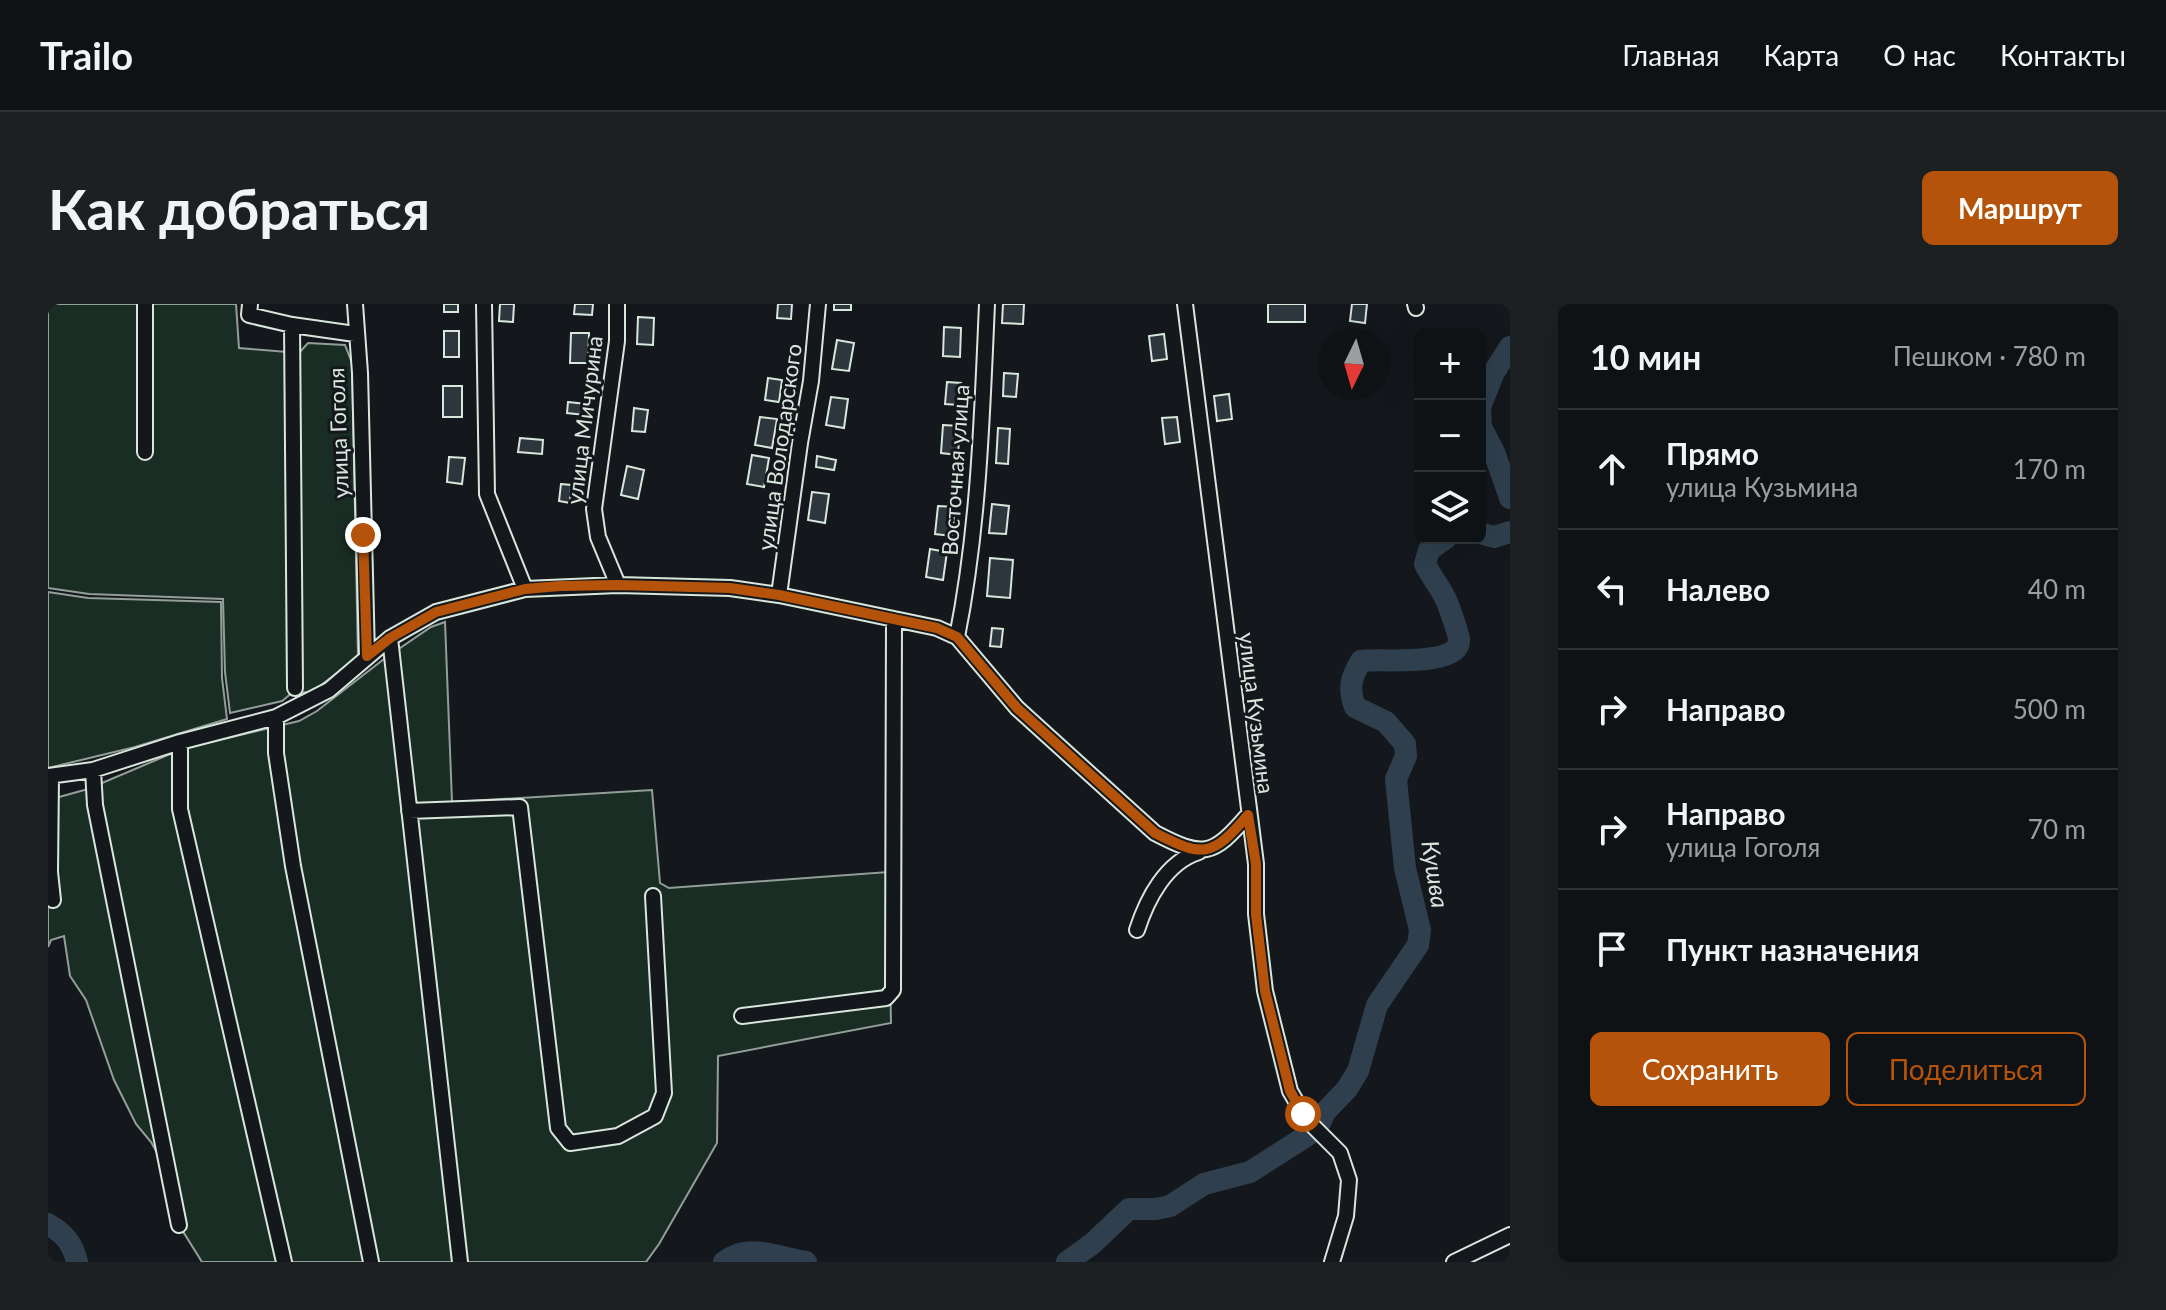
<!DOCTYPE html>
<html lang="ru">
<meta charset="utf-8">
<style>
:root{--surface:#0f1215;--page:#1d2022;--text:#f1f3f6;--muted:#9b9ea0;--line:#2f3234;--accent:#b45309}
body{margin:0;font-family:Lato,sans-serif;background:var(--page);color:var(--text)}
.controls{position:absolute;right:24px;top:24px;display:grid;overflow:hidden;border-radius:12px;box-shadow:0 8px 32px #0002}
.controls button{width:72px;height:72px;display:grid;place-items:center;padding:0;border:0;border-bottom:2px solid var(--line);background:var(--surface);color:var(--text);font:40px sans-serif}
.compass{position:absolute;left:1270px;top:24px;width:72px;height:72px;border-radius:50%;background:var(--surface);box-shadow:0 8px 32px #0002;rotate:185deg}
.stop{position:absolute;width:24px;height:24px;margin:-18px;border:6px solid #b45309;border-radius:50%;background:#fff}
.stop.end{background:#b45309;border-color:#fff;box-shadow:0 2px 8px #0008}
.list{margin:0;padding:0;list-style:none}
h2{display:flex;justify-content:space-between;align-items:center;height:104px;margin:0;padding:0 32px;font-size:34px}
h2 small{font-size:26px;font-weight:400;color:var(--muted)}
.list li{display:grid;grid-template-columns:52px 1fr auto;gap:24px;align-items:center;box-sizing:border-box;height:120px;padding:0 32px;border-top:2px solid var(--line)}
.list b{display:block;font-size:30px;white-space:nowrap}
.list p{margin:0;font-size:26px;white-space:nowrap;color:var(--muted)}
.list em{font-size:26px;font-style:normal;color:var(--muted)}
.actions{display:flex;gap:16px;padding:24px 32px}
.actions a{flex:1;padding:18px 0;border:2px solid var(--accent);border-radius:12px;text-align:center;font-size:28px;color:var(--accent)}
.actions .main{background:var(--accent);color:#fff}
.icon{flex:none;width:44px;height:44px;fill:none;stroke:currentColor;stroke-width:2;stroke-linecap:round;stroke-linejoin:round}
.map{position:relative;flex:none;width:1462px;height:958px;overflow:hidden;border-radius:12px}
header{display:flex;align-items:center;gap:48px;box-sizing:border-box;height:112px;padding:0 40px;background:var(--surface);border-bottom:2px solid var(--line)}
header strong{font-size:38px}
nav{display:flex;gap:44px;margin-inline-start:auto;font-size:28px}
.intro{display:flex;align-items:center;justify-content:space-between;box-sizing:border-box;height:192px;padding:0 48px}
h1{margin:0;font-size:56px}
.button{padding:20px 36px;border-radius:12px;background:var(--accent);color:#fff;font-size:28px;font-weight:700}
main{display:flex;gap:48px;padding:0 48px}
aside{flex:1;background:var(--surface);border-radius:12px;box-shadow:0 8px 32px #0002}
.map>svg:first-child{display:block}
</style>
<header>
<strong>Trailo</strong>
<nav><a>Главная</a><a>Карта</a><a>О нас</a><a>Контакты</a></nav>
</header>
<div class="intro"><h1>Как добраться</h1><a class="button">Маршрут</a></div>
<main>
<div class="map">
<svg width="1462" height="958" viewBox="0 0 1462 958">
<rect width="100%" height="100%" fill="#14181c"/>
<!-- green -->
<path fill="#1a2d24" stroke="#939e99" stroke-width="2" d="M 0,0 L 188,0 L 191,44 L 251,49 L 260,39 L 297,41 L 304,59 L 310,353 L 264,388 L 244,389 L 234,397 L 182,409 L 177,368 L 175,295 L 41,290 L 0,284 Z
M 0,288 L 40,294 L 173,298 L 174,374 L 179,415 L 87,443 L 0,464 Z
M 397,318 L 404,498 L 604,486 L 612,579 L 621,584 L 840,568 L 843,719 L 670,752 L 669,839 L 611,940 L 598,958 L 154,958 L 131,921 L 112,854 L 103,838 L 88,820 L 66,776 L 38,696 L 22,672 L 16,632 L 3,636 L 0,643 L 0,496 L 40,485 L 134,445 L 251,417 L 269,407 L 336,355 L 383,323 Z"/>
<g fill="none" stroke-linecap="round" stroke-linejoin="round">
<!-- river -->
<path stroke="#2f3f4d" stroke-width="22" d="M 1462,43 L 1446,68 L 1432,103 L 1433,123 L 1446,148 L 1462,194
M 1432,229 L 1446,233 L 1462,228
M 0,920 C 16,929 25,940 29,958
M 676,958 C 700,938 731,954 758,958
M 1019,958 L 1044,940 L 1081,905 L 1108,905 L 1122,902 L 1156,880 L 1202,868 L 1260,831 L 1273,817 L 1276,809 L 1299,785 L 1310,767 L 1329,701 L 1370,641 L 1372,626 L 1357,564 L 1348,475 L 1358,452 L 1357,440 L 1338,418 L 1307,403 C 1300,385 1303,373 1313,357 C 1333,354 1413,364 1411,335 C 1410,328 1402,306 1399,298 C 1394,285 1383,273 1377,260 L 1381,246 L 1398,234"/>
</g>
<!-- building -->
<path fill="#2c363c" stroke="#d8e6dc" stroke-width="2" d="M 396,0 L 410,0 L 410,8 L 396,8 Z
M 452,0 L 466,0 L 465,18 L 451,17 Z
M 527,0 L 545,0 L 544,11 L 526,10 Z
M 730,0 L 744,0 L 743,15 L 729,14 Z
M 786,0 L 803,0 L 803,6 L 786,6 Z
M 955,0 L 976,0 L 975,20 L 954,19 Z
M 1220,0 L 1257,0 L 1257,18 L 1220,18 Z
M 1304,0 L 1319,0 L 1317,19 L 1302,17 Z
M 590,13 L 606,14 L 605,41 L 589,40 Z
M 896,23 L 913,24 L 912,53 L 895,52 Z
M 396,27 L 411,27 L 411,53 L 396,53 Z
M 523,29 L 541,29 L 540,59 L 522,59 Z
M 1116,30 L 1119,55 L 1104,57 L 1101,32 Z
M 789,36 L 806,39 L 801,67 L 784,65 Z
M 956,69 L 970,70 L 968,93 L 955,92 Z
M 720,74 L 734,76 L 731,98 L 717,96 Z
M 899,78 L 913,79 L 911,101 L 897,100 Z
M 395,82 L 414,82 L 414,113 L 395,113 Z
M 1181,90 L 1184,115 L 1169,117 L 1166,92 Z
M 783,93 L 800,95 L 796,124 L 778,121 Z
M 520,98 L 538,100 L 537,111 L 519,109 Z
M 586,104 L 600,106 L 597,128 L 584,127 Z
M 712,113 L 729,115 L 724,144 L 707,141 Z
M 1129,113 L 1132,138 L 1117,140 L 1114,114 Z
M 895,121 L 912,122 L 910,151 L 893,149 Z
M 950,124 L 962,125 L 960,160 L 948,159 Z
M 472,134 L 495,136 L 494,150 L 470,148 Z
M 704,151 L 721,154 L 716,183 L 699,180 Z
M 769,152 L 788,156 L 786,166 L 768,163 Z
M 401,153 L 417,154 L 414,180 L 399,178 Z
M 579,162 L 596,166 L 590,195 L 573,191 Z
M 513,180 L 523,181 L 522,199 L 511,197 Z
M 764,188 L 781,190 L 777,219 L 760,216 Z
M 944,200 L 961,202 L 958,230 L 941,229 Z
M 890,202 L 907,203 L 904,232 L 887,230 Z
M 882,245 L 899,248 L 895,276 L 878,273 Z
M 942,254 L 965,256 L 962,294 L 939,292 Z
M 944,324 L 955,325 L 953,343 L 942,342 Z"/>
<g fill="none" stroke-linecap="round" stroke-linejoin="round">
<defs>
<path id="minor" d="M 202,0 L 201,11 L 244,21 L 307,30
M 307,0 L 312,69 L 319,352
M 436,0 L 439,190 L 477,285
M 569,0 L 569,37 L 546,205 L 550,233 L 570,281
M 1137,0 L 1208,560 L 1208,610 L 1217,687 L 1242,787 L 1259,816 L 1292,849 L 1301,876 L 1298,912 L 1284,958
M 1367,0 L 1368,4
M 244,21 L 247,384
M 97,148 L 97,0
M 731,291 L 752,139 L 763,77 L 770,0
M 909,333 C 931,223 934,112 939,0
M 342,334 L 412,958
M 228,413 L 228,449 L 245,562 L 323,958
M 132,438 L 132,505 L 236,958
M 45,466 L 47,501 L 131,921
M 0,472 L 45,466 L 132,438 L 228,413 L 281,386 L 342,334 L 388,308 L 477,285 L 570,281 L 682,284 L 731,291 L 889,324 L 909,333 L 969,404 L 1107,529 C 1155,554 1164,553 1200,511
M 3,472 L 2,568 L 5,596
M 361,507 L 472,503 L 510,824 L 522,839 L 570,832 L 607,812 L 616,789 L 605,592
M 1089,626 C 1099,595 1118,558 1151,548
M 694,712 L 838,694 L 845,686 L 846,315
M 1406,958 L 1462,931"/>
</defs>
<!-- minor casing -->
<use href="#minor" stroke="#d8e6dc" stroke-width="18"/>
<!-- minor -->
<use href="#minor" stroke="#14181c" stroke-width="14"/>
</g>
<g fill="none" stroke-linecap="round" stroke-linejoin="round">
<!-- route -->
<path stroke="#b45309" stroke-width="10" d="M 315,231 L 319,352 L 342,334 L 388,308 L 477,285 L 512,282 L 570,281 L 682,284 L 731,291 L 889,324 L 909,333 L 969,404 L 1107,529 C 1156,554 1164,553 1200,511 L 1208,560 L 1208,610 L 1217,687 L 1242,787 L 1255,810"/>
</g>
<g text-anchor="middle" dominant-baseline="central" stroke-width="6" stroke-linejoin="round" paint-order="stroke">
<!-- street labels -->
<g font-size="22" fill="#d8e6dc" stroke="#14181c">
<text transform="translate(536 116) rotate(-83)">улица Мичурина</text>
<text transform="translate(290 129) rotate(-92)">улица Гоголя</text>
<text transform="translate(731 143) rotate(-82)">улица Володарского</text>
<text transform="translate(907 166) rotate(-86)">Восточная улица</text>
<text transform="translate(1209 409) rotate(83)">улица Кузьмина</text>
</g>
<!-- water labels -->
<g font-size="24" font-style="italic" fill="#d8e6dc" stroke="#14181c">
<text transform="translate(1388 570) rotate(81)">Кушва</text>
</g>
</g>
</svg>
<div class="controls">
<button>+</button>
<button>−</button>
<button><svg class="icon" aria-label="layers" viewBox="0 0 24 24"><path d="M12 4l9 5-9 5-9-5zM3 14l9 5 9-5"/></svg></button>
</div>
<svg class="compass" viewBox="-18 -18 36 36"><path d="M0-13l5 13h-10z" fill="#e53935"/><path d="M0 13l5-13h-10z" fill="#9b9ea0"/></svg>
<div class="stop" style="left:1255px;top:810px"></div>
<div class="stop end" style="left:315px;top:231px"></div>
</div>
<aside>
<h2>10 мин<small>Пешком · 780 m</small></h2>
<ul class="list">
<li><svg class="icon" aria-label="ahead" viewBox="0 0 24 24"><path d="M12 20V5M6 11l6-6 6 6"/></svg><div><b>Прямо</b><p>улица Кузьмина</p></div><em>170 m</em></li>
<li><svg class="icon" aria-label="left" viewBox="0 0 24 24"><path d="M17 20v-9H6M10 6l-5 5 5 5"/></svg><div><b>Налево</b></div><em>40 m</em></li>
<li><svg class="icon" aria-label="right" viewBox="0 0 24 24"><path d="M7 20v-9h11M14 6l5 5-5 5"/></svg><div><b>Направо</b></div><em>500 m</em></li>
<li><svg class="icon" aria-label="right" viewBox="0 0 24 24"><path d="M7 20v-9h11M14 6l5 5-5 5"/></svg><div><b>Направо</b><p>улица Гоголя</p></div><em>70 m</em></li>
<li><svg class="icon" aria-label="arrive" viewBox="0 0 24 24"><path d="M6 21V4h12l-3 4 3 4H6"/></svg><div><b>Пункт назначения</b></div></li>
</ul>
<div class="actions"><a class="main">Сохранить</a><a>Поделиться</a></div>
</aside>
</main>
